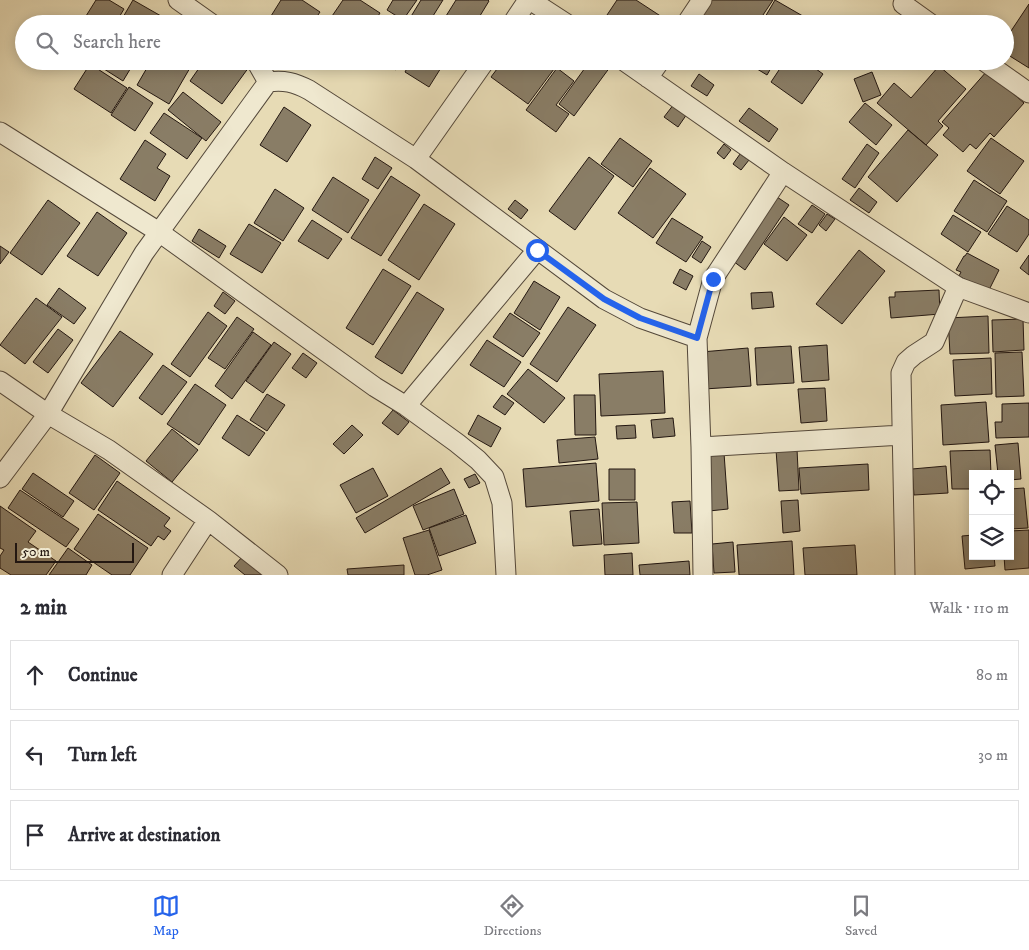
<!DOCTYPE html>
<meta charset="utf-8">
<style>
:root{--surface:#fff;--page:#f7f7f7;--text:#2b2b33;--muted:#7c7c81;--line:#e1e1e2;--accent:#2563eb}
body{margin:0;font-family:"IM FELL DW Pica",serif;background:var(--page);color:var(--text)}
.controls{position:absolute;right:15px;bottom:15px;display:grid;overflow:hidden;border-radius:0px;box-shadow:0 2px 12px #0003}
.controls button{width:45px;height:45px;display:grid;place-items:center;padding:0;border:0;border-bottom:1px solid var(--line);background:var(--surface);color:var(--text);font:25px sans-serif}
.scale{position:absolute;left:15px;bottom:12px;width:119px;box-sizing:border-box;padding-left:5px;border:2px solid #231711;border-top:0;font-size:14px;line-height:18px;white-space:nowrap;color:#231711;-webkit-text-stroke:4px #efe8cf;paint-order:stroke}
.stop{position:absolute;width:15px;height:15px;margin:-11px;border:4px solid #2563eb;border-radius:50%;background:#fff}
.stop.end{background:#2563eb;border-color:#fff;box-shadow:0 1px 5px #0008}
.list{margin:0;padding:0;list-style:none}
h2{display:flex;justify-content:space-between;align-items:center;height:65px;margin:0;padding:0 20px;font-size:21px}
h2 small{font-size:16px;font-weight:400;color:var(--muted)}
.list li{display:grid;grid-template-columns:32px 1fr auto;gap:15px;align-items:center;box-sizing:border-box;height:70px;margin:0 10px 10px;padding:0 10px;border:1px solid var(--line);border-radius:0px}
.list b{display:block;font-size:19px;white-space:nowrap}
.list em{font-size:16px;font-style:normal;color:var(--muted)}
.icon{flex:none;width:28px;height:28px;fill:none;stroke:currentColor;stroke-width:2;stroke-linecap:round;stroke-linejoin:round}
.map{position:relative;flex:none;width:1029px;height:575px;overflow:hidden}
.search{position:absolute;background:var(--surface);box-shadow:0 2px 12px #0003;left:15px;right:15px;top:15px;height:55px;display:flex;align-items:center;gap:12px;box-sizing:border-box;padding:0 18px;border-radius:28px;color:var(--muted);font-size:19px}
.sheet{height:305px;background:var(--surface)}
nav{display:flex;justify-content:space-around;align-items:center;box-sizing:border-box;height:70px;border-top:1px solid var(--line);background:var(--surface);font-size:14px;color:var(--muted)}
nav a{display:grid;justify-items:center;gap:2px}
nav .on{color:var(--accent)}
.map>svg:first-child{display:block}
</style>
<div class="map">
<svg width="1029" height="575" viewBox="0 0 1029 575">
<rect width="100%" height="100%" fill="#e7dbb5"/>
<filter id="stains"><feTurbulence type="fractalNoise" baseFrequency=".004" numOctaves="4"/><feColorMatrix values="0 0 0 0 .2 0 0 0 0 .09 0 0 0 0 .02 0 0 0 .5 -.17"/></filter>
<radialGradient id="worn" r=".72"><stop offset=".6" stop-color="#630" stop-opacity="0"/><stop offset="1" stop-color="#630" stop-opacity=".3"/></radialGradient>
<!-- building -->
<path fill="#897d66" stroke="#231711" d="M 96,0 L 109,0 L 124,9 L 115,24 L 81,24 Z
M 133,0 L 161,16 L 157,24 L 119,24 Z
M 281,0 L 302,0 L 320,12 L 312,24 L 266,24 Z
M 343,0 L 360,0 L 380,13 L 373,24 L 337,24 L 330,19 Z
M 393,0 L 417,0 L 403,20 L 387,10 Z
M 421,0 L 443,0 L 428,24 L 408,24 L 407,23 Z
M 456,0 L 488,0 L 489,1 L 475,24 L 441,24 Z
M 617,0 L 636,0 L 662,17 L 657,24 L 608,24 L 603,21 Z
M 711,0 L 773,0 L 757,24 L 705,24 L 698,19 Z
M 775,0 L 808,19 L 805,24 L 761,24 Z
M 1029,4 L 1029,68 L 1005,53 L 1005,40 Z
M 94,61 L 135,61 L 123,81 L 93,62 Z
M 151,61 L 194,61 L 169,104 L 137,85 Z
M 204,61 L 241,61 L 249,67 L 222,104 L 190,81 Z
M 383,61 L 402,61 L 396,70 Z
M 411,61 L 442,61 L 444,63 L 429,87 L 405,72 Z
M 503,61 L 552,61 L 557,65 L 528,104 L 491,77 Z
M 573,61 L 586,61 L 582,67 Z
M 590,61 L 611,61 L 613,63 L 574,116 L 559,104 Z
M 744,61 L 775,61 L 767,75 Z
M 785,61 L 805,61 L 823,74 L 802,104 L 771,82 Z
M 90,64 L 127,88 L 111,113 L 74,89 Z
M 939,66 L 966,89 L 938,121 L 943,126 L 926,145 L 877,103 L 894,83 L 911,98 Z
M 557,68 L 574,81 L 556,105 L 569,114 L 556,132 L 526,110 Z
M 987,71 L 1024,103 L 994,137 L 990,133 L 976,149 L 970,144 L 963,152 L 943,135 L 949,128 L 942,122 Z
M 872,72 L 881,95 L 863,102 L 854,79 Z
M 699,74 L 714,85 L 707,96 L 691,86 Z
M 129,87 L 153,103 L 135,131 L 111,115 Z
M 183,92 L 221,122 L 206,141 L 168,110 Z
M 865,103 L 892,125 L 876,145 L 849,122 Z
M 674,104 L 687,114 L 678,127 L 664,117 Z
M 284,107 L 311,125 L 287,162 L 260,145 Z
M 749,108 L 778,129 L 769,142 L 739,121 Z
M 164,113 L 202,138 L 187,159 L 150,133 Z
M 908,130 L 938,155 L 897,202 L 868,177 Z
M 620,138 L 652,161 L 633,187 L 601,164 Z
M 991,138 L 1024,161 L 1000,194 L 967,171 Z
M 145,140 L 166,154 L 157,168 L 170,176 L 155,201 L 120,179 Z
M 724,144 L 731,150 L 724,159 L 717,153 Z
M 867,144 L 879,153 L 855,188 L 842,179 Z
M 740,154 L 749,160 L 741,170 L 733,164 Z
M 375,157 L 392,168 L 378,189 L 362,179 Z
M 589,157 L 614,176 L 575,230 L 549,211 Z
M 650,168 L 686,194 L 653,238 L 618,213 Z
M 391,176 L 420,195 L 381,256 L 351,238 Z
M 333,177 L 369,200 L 348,233 L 312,210 Z
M 974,180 L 1007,201 L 987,232 L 954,211 Z
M 859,188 L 877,202 L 869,213 L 850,200 Z
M 275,189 L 304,208 L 283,241 L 254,223 Z
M 777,197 L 789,205 L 745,270 L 733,261 Z
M 48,200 L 80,223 L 42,275 L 10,253 Z
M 515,200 L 528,210 L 521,219 L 508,209 Z
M 424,204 L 455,224 L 419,280 L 388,260 Z
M 812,205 L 825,214 L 812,233 L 798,224 Z
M 1007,206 L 1029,220 L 1029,234 L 1017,252 L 988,234 Z
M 97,212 L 127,233 L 98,276 L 67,256 Z
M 827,214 L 835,219 L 826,231 L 819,225 Z
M 953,215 L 981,232 L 968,252 L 941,234 Z
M 784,217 L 807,235 L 787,261 L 764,244 Z
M 672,218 L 703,237 L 686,262 L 656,243 Z
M 312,220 L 342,239 L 328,259 L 298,241 Z
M 249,224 L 281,243 L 262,273 L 230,254 Z
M 199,229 L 226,246 L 219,258 L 192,241 Z
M 702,241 L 711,247 L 701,263 L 692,257 Z
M 0,246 L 9,252 L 0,264 Z
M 859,250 L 885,271 L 842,324 L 816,304 Z
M 967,253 L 999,270 L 988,292 L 959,276 L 961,272 L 956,270 L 964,256 L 965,256 Z
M 1029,255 L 1029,275 L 1020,268 Z
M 383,269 L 411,286 L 373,345 L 346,328 Z
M 680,269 L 693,276 L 686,290 L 673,283 Z
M 534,281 L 560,297 L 540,330 L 514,313 Z
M 59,288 L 86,308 L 74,324 L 47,305 Z
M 939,290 L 940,314 L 891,318 L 889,297 L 895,297 L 895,292 Z
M 223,292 L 235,301 L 225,314 L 214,306 Z
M 417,292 L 444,309 L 402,374 L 375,357 Z
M 772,292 L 774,307 L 752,309 L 751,293 Z
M 36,298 L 62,317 L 25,364 L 0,345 Z
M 568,307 L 596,325 L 557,382 L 530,364 Z
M 208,312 L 227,326 L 190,377 L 171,364 Z
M 510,313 L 540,333 L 523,357 L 493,337 Z
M 988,316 L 989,353 L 950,354 L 948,318 Z
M 237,317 L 254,329 L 225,369 L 208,358 Z
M 1023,319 L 1024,350 L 993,352 L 992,320 Z
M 58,329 L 73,340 L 48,373 L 33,362 Z
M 120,331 L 153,354 L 113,407 L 81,383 Z
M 253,332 L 271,345 L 232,399 L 215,386 Z
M 487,340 L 521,362 L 504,387 L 470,365 Z
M 274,342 L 291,354 L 263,393 L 246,381 Z
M 827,345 L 829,380 L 802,382 L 799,347 Z
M 791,346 L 794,383 L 757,385 L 755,348 Z
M 748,348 L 751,386 L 704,389 L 701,352 Z
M 1022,352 L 1024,396 L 996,397 L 995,353 Z
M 303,353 L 317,363 L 306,378 L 292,368 Z
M 991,358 L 992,394 L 955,396 L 953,360 Z
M 163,365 L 187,382 L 162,415 L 139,398 Z
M 528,369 L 565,398 L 544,423 L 507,394 Z
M 663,371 L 665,413 L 601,416 L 599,374 Z
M 195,384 L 226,405 L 199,445 L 167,424 Z
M 825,388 L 827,421 L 801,423 L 798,389 Z
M 267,394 L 285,405 L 267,431 L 250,420 Z
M 502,395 L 514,403 L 505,415 L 493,407 Z
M 574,395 L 595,395 L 596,435 L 575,435 Z
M 986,402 L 989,442 L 943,445 L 941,405 Z
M 1029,403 L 1029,437 L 996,438 L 995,422 L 1002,422 L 1002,404 Z
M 393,410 L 409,422 L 398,435 L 382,423 Z
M 237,415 L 265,433 L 249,456 L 222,438 Z
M 478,415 L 501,428 L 491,447 L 468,434 Z
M 673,418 L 675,436 L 653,438 L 651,420 Z
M 352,425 L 363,435 L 344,454 L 333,444 Z
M 635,425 L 636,438 L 617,439 L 616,426 Z
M 172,429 L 198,450 L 172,482 L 146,461 Z
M 595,437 L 598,459 L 559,463 L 557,440 Z
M 1018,443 L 1021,479 L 1010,480 L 1010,474 L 998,474 L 995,445 Z
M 797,449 L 799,490 L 779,491 L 776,450 Z
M 990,450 L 991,474 L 973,474 L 973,489 L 952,489 L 950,451 Z
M 724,453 L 728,509 L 709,511 L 705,454 Z
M 95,455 L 120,473 L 94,510 L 69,493 Z
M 596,463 L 599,501 L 526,507 L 523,469 Z
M 868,464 L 869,490 L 801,494 L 799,468 Z
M 946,466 L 948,493 L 914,495 L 912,469 Z
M 373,468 L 388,496 L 356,513 L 340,485 Z
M 441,468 L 450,483 L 365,533 L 356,518 Z
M 609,469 L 635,469 L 635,500 L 609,500 Z
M 33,473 L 74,501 L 63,517 L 22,489 Z
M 475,474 L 480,483 L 469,488 L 464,479 Z
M 117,481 L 170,518 L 164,526 L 171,531 L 164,540 L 158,536 L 151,546 L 98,510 Z
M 1024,488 L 1028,528 L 1010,529 L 1010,489 Z
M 454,489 L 464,514 L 423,530 L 413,506 Z
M 20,490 L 79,529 L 66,547 L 8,508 Z
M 798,500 L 800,531 L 783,533 L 781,501 Z
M 690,501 L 692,533 L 674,533 L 672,502 Z
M 637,502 L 639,543 L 604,545 L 602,503 Z
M 0,506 L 36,531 L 28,542 L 56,561 L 46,575 L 11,575 L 0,568 L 0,556 L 4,550 L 0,548 Z
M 599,509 L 602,544 L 573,546 L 570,511 Z
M 98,514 L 148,548 L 130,575 L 112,575 L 74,549 Z
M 466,515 L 476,543 L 439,556 L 429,528 Z
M 429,530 L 442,570 L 427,575 L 415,575 L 403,538 Z
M 1029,530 L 1029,568 L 1005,570 L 1004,556 L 1010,556 L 1010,531 Z
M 973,535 L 973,556 L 994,556 L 995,566 L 965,569 L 962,536 Z
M 792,541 L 794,575 L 739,575 L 737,545 Z
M 733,542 L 735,572 L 714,573 L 712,544 Z
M 855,545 L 857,575 L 805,575 L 803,548 Z
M 68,548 L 92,565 L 86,575 L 49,575 Z
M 632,553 L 633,575 L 605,575 L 604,555 Z
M 243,556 L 262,573 L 260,575 L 245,575 L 234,566 Z
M 689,561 L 690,575 L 640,575 L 639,565 Z
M 404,565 L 404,575 L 348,575 L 347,569 Z"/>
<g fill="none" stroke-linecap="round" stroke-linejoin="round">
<defs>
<path id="minor" d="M 178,0 L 212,24
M 530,0 L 567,24
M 903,4 L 931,24
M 512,24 L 528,0
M 686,24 L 702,0
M 256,61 L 268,82
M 624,61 L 783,172 L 958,287 L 1029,313
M 984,61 L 1029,93
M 648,78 L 660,61
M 0,132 L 159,232 L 375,387 L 406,406 L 457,443 L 478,460 L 494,477 L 502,503 L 506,575
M 416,159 L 485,61
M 0,381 L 48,414 L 109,450 L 208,520 L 278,575
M 406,406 L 537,250
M 701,447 L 902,435
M 0,478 L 48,414 L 144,253 L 268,82 C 284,80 294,82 309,90 L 416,159 L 604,299 L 640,318 L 697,338
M 172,575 L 208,520
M 703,575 L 701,447 L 697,338 L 713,279 L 783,172
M 905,575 L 901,373 L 906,362 L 914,355 L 934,342 L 958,287"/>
</defs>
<!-- minor casing -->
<use href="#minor" stroke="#54483a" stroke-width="21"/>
<!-- minor -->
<use href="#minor" stroke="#efe8cf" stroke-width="19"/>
</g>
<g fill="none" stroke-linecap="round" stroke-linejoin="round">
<!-- route -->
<path stroke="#2563eb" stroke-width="6" d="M 537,250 L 604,299 L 640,318 L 697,338 L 713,279"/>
</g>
<rect width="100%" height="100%" filter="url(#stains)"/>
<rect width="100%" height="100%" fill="url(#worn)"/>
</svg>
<div class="controls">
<button><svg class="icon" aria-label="locate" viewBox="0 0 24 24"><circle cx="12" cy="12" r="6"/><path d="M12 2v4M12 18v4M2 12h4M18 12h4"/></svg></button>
<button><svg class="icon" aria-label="layers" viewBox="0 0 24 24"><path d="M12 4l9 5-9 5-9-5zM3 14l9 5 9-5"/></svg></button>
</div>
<div class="scale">50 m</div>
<div class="stop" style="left:537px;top:250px"></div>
<div class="stop end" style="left:713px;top:279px"></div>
<div class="search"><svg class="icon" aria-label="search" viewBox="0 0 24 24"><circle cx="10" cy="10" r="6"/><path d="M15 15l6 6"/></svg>Search here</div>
</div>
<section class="sheet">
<h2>2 min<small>Walk · 110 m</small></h2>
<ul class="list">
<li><svg class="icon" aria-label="ahead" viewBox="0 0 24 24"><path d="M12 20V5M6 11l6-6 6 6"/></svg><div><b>Continue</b></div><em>80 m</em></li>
<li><svg class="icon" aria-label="left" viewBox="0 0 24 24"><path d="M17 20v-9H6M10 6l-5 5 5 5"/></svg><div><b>Turn left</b></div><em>30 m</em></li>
<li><svg class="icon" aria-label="arrive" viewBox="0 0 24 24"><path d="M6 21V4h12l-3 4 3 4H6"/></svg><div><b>Arrive at destination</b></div></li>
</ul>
</section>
<nav>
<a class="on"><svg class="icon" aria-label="map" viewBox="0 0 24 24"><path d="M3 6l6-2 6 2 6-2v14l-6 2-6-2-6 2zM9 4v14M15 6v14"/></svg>Map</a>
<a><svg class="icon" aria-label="directions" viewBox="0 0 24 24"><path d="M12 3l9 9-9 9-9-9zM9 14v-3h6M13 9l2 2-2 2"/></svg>Directions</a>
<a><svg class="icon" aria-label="saved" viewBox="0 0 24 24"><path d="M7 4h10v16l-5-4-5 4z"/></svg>Saved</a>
</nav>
